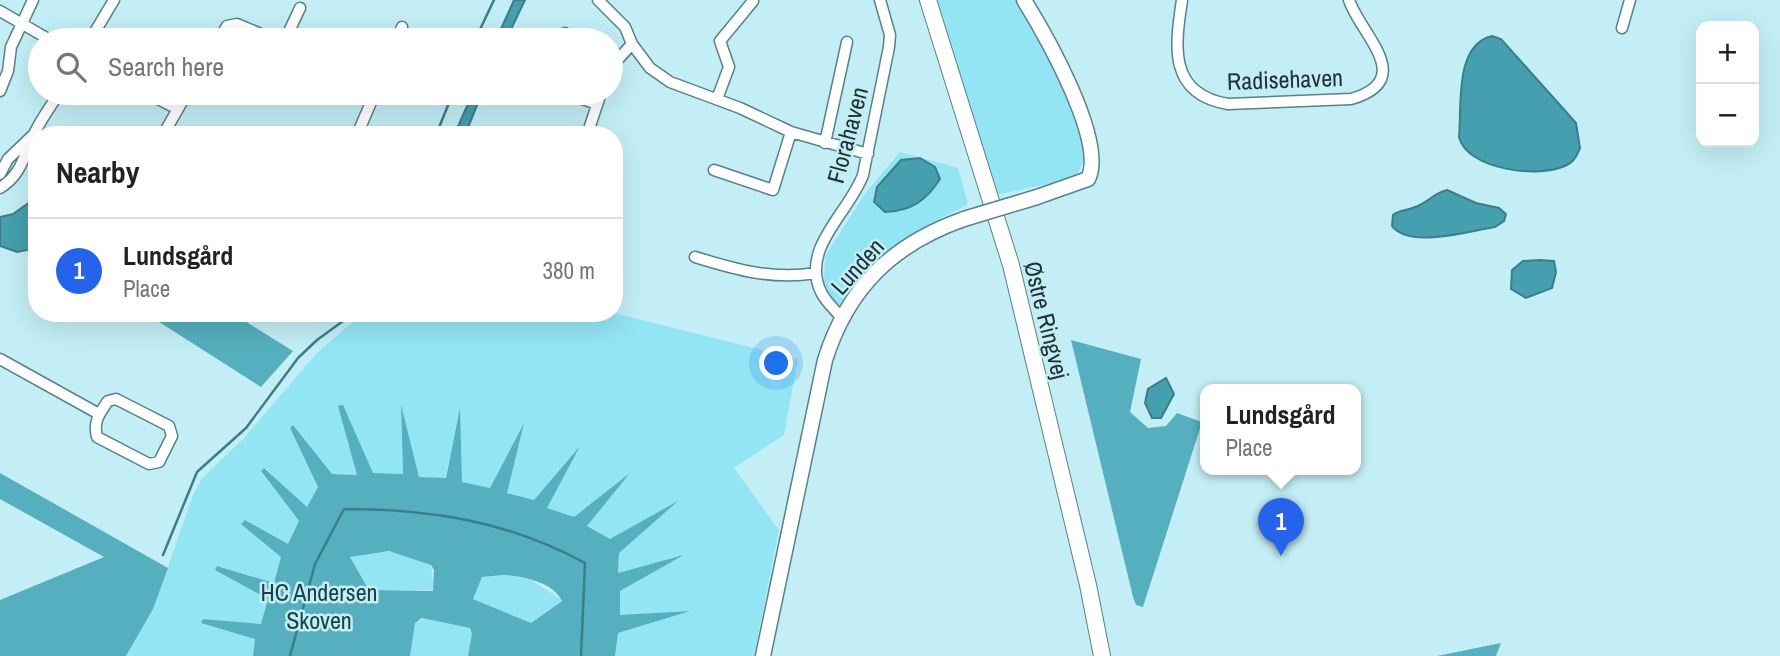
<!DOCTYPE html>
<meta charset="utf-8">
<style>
:root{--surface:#fff;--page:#f2f2f2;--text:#222;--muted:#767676;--line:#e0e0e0;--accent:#2563eb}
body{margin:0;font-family:"Archivo Narrow",sans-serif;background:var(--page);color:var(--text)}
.controls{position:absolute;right:21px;top:21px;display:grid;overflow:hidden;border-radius:14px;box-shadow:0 7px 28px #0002}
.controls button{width:63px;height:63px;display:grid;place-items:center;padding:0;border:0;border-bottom:2px solid var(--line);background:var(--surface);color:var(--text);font:35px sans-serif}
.you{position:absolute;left:777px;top:364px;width:24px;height:24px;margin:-18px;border:5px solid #fff;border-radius:50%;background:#1a73e8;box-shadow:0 0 0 10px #1a73e833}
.badge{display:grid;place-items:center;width:46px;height:46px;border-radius:50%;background:var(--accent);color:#fff;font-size:23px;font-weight:700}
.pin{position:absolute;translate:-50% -58px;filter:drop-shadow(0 2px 4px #0008)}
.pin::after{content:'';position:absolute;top:37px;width:24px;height:21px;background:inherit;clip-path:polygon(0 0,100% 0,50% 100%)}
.popup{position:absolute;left:1200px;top:384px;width:161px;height:91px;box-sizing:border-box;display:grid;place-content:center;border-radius:14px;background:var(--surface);filter:drop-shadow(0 2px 5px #0005);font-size:23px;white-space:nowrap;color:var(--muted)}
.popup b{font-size:26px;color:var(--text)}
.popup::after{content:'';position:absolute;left:50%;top:100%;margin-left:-14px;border:14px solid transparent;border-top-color:var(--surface)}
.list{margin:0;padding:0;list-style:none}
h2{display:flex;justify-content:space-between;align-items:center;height:91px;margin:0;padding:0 28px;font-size:30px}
h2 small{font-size:23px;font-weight:400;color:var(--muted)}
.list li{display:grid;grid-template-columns:46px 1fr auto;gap:21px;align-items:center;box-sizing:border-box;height:105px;padding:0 28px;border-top:2px solid var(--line)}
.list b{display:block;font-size:26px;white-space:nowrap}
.list p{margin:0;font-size:23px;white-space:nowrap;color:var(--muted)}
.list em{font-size:23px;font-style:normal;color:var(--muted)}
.icon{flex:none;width:38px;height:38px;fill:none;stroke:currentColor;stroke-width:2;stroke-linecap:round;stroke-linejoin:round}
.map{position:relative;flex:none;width:1780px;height:656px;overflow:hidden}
.search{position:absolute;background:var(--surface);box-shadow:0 7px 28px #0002;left:28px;top:28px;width:595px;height:77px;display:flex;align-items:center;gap:18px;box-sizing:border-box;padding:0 24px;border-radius:38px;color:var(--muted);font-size:26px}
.panel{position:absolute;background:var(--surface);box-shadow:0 7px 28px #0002;left:28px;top:126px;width:595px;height:196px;border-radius:28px}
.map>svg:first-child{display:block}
</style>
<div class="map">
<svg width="1780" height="656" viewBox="0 0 1780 656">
<rect width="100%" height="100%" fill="#c3eef5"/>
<!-- green -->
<path fill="#94e5f4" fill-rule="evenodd" d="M 936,0 L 1016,0 L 1053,56 L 1086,155 L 1076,178 L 996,195 Z
M 900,152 L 958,168 L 968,204 C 910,235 881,251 840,305 L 831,299 L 824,282 L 825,256 L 867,191 ZM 921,158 L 926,198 L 915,206 L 899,212 L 877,187 L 901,160 Z
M 363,313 L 614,313 L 798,359 L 784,435 L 734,468 L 779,530 L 754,656 L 615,656 L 618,633 L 685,611 L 620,616 L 620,591 L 681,557 L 618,573 L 619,553 L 674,504 L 610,539 L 587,526 L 627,476 L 574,517 L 547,508 L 577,449 L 534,500 L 506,493 L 522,426 L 490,488 L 461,482 L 460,412 L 445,479 L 419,477 L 401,410 L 403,474 L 373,473 L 338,406 L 358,475 L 332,474 L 293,426 L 290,428 L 318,487 L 307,508 L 265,468 L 261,472 L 299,521 L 288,544 L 245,520 L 282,557 L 274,583 L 218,566 L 215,570 L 268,599 L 261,624 L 204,619 L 202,623 L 256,639 L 253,656 L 126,656 L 153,609 L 193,495 L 202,478 L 243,439 L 316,354 Z
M 370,551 L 399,552 L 431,565 L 434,590 L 369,590 L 350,557 Z
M 503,575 L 528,578 L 562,600 L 531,623 L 473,599 L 482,577 Z
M 425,618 L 470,628 L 472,634 L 468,656 L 410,656 L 415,623 Z"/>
<!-- forest -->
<path fill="#56afbe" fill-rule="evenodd" d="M 145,313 L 232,313 L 293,351 L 261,387 Z
M 1071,340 L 1141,359 L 1130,412 L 1148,428 L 1166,426 L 1177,413 L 1202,422 L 1143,607 L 1136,605 L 1133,597 Z
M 343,405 L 373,473 L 403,474 L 401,405 L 419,477 L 446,478 L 460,408 L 462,482 L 490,488 L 524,423 L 507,493 L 534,500 L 580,446 L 547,508 L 574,517 L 630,473 L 587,526 L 610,539 L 678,501 L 619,553 L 618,573 L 684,555 L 620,591 L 620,615 L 690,611 L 618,633 L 615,656 L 468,656 L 472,634 L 470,628 L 422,618 L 415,623 L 410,656 L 253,656 L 255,639 L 201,623 L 203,619 L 261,624 L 268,599 L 215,570 L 217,566 L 274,583 L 281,557 L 241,524 L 245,520 L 288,544 L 299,521 L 261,471 L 264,468 L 307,507 L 318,487 L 290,428 L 293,425 L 332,474 L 357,475 L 338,406 ZM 389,551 L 431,565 L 434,570 L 433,591 L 369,590 L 350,557 ZM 503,575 C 522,576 553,582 562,601 L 531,623 L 473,599 L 482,577 Z
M 0,473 L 168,568 L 153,609 L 126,656 L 0,656 L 0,600 L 104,557 L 0,499 Z
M 1501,643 L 1496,656 L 1437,656 Z"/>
<!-- water -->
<path fill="#459fae" stroke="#3a7e8a" stroke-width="2" d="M 514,0 L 525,0 L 506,40 L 496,40 Z
M 1492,36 L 1501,39 L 1576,123 L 1580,148 C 1577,155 1574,162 1567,165 C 1540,179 1467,170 1459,137 C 1462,106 1454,45 1492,36 Z
M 473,93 L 482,93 L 465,135 L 454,135 Z
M 920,158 L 935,167 L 940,179 C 926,201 911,211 885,212 L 874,202 L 877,187 L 901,160 Z
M 1447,190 L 1476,203 L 1499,208 L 1506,214 L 1504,221 L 1495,227 C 1469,231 1409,249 1392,226 L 1393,215 C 1400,209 1407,211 1415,207 C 1427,203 1434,193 1447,190 Z
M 37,197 L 37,248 L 17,252 L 0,246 L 0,217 L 13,214 Z
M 1540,260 L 1554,261 L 1556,272 L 1552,288 L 1526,298 L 1511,289 L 1512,270 L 1523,261 Z
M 1166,378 L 1174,394 L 1161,418 L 1152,418 L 1145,403 L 1148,389 Z"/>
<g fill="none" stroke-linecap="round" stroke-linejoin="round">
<!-- stream -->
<path stroke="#3a7e8a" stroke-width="2.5" d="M 475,40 L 494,0
M 436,135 L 453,93
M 163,555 L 197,472 L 246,428 L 298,358 L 317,340 L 354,313
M 290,656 L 315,564 L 344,509 C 430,509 508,521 585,563 L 581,656"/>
<defs>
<path id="minor" d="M 598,0 L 625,27 L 632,44 L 650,68 L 670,82 L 740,108 L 791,132 L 868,154
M 1182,0 C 1175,46 1168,94 1228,104 L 1351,99 C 1418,80 1360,34 1349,0
M 0,11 L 50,40
M 1622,28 L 1630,0
M 90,40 L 114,0
M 219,40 L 227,26 L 237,24 L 275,40
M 285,40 L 300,8
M 397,40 L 402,27
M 562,40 L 565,33
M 611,67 L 632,44
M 0,91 L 8,71 L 11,47 L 33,0
M 146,93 L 178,109
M 566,93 L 597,104
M 259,98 L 262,93
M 717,99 L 729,67 L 720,41 L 753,1
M 163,135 L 187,93
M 357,135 L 375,93
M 587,135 L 601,93
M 825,143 L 847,42
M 714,170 L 773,190 L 791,132
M 0,174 L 8,159 L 32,136
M 0,188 C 23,174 24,153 35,132 C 42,118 51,106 59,93
M 695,257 C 737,270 772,280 816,273
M 842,318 C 835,310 825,301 821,292 C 800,248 849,213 863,175 L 889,47 L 890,35 L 880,0
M 0,359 L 99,414
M 116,399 L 169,426 L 172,436 L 159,462 L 149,464 L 97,437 C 93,422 99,414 108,401 Z"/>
<path id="tertiary" d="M 1024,0 C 1045,34 1107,142 1088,179 L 1037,197
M 763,656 L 825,360 C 848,287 893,244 964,219"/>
<path id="secondary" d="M 928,0 L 1011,265 L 1088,585 L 1102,656"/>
</defs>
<!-- minor casing -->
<use href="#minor" stroke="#598188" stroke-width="13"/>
<!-- tertiary casing -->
<use href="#tertiary" stroke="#598188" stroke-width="17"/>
<!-- secondary casing -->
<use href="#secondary" stroke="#598188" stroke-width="18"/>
<!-- minor -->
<use href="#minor" stroke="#fff" stroke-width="10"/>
<!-- tertiary -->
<use href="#tertiary" stroke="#fff" stroke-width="14"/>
<!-- secondary -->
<use href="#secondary" stroke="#fff" stroke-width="16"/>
<defs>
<path id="tertiary-bridge" d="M 964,219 L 1037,197"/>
</defs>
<!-- tertiary-bridge casing -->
<use href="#tertiary-bridge" stroke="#598188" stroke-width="17" stroke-linecap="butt"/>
<!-- tertiary-bridge -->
<use href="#tertiary-bridge" stroke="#fff" stroke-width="14"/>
</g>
<g text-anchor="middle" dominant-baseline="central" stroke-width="5" stroke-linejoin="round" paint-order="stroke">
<!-- street labels -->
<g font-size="24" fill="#213235" stroke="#c3eef5">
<text transform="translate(1285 79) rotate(-2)">Radisehaven</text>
<text transform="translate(847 135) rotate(-75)">Florahaven</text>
<text transform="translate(857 266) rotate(-48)">Lunden</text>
<text transform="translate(1047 320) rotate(76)">Østre Ringvej</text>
</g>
<!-- park labels -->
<g font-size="24" fill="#184248" stroke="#c3eef5">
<text x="319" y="592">HC Andersen<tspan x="319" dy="28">Skoven</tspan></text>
</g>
</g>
</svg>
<div class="controls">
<button>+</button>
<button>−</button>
</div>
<div class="you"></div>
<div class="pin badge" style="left:1281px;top:556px">1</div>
<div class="popup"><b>Lundsgård</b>Place</div>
<div class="search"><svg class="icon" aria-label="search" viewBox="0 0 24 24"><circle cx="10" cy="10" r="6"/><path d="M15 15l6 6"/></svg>Search here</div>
<section class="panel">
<h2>Nearby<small></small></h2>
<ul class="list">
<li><span class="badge">1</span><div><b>Lundsgård</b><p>Place</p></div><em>380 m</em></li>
</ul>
</section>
</div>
